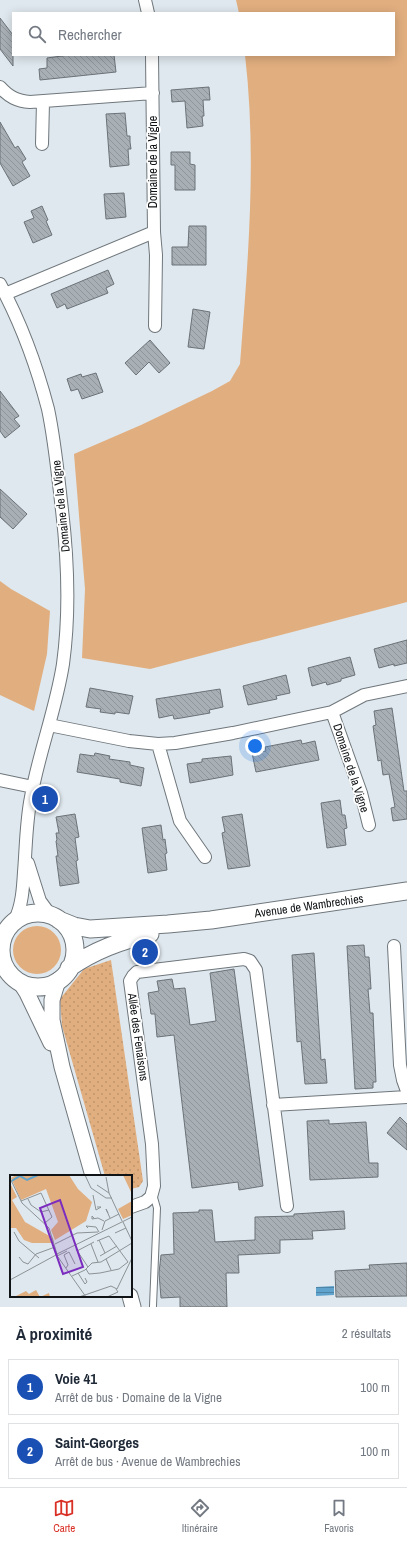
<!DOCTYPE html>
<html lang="fr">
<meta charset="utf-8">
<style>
:root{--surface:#fff;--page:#f6f6f7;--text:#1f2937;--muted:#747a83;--line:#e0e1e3;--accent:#d93025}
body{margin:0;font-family:"Archivo Narrow",sans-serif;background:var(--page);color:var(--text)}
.you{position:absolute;left:255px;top:746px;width:14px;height:14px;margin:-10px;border:3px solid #fff;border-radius:50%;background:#1a73e8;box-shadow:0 0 0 6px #1a73e833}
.badge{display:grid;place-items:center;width:26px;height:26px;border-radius:50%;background:var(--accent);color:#fff;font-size:13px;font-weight:700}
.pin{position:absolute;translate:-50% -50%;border:2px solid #fff;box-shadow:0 1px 4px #0006}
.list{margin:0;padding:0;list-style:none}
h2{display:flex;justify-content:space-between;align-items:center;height:52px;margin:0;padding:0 16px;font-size:17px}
h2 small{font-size:13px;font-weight:400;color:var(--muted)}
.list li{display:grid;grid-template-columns:26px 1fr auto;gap:12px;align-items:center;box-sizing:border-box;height:56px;margin:0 8px 8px;padding:0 8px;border:1px solid var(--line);border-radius:0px}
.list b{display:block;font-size:15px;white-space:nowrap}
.list p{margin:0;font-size:13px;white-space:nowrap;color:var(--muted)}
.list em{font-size:13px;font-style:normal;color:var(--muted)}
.icon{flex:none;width:22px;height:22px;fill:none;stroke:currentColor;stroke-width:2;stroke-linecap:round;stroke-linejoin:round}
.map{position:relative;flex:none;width:407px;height:1307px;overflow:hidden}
.search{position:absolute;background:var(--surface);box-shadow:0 2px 10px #0003;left:12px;right:12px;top:12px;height:44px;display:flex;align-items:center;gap:10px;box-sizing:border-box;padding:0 14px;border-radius:0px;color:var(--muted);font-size:15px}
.sheet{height:180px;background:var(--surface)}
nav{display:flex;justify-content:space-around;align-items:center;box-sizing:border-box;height:56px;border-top:1px solid var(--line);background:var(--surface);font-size:11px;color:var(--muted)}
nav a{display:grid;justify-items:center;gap:2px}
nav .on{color:var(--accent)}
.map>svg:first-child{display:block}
</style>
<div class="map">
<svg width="407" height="1307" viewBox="0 0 407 1307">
<defs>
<pattern id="park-dots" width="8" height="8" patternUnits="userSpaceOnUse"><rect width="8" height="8" fill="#e1ae7f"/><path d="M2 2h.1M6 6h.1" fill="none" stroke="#c0956d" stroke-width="1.8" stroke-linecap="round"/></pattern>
<pattern id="water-rules" width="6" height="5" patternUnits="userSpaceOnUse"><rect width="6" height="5" fill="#60a4cd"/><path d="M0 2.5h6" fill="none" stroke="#4e84a5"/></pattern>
<pattern id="building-back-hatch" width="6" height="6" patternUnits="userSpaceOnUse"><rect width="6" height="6" fill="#a8b0b6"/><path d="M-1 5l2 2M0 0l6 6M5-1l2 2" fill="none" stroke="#90969c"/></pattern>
</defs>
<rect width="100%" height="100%" fill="#dfe8ee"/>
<!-- green -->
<path fill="#e1ae7f" d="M 236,0 L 407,0 L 407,602 L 150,669 L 82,658 L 85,589 L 74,454 L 141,425 L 212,391 L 230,381 L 240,364 C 248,261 257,157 245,55 L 394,55 L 394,13 L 239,13 Z
M 0,581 L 11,589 L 50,611 L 47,654 L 34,711 L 0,695 Z
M13 950a24 24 0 1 1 48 0a24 24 0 1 1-48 0Z"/>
<!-- park -->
<path fill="url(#park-dots)" d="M 111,960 L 143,1181 L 139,1187 L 131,1189 L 131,1176 L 105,1176 L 62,1026 L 60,999 L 84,969 Z"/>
<!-- water -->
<path fill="url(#water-rules)" d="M 334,1286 L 334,1295 L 316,1296 L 316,1287 Z"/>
<!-- building -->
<path fill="url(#building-back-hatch)" stroke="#6b7378" d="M 0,18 L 13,35 L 13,66 L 0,49 Z
M 69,55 L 114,55 L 116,72 L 40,80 L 39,69 L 47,68 L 47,58 Z
M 209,87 L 210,100 L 203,100 L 204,116 L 202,116 L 203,126 L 187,128 L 185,101 L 172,102 L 171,90 Z
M 125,113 L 127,136 L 130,136 L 130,142 L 131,149 L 128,149 L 129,165 L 110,167 L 106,114 Z
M 0,122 L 15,148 L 18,146 L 26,159 L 22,162 L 30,176 L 13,186 L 0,163 Z
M 171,152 L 190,152 L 190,164 L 195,165 L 195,190 L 175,190 L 175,165 L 171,165 Z
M 124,193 L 126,217 L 106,219 L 104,194 Z
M 42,206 L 48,220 L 46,221 L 52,235 L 33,243 L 24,222 L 34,218 L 31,211 Z
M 189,226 L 206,226 L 206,265 L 172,265 L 172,247 L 188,247 Z
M 108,270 L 114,284 L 106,288 L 108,293 L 67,309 L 65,304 L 57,308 L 51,294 Z
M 193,309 L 210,312 L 204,349 L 188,347 Z
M 150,340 L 170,363 L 159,373 L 149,362 L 136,375 L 125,363 Z
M 96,373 L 103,392 L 82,399 L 78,389 L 71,391 L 67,379 L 81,374 L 82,377 Z
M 0,391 L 19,416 L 14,419 L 20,426 L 5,438 L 0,431 Z
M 0,489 L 27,514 L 13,529 L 0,517 Z
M 407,640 L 407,663 L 394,666 L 394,664 L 379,668 L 374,649 Z
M 350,657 L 355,675 L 341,679 L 341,681 L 327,685 L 326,682 L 312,686 L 308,668 Z
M 286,675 L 290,693 L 276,696 L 277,699 L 248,705 L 243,686 Z
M 90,688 L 133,696 L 129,714 L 115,712 L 115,714 L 100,712 L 101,709 L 86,707 Z
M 220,689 L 223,707 L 209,710 L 210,713 L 181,718 L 174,719 L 173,715 L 159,718 L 156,699 Z
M 392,708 L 404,791 L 407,791 L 407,819 L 393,821 L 391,808 L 395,807 L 389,774 L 383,775 L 381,760 L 378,761 L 373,726 L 376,725 L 374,711 Z
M 301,740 L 302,744 L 315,741 L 319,760 L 256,772 L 252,753 L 266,751 L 265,747 Z
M 95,753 L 110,756 L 109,759 L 130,762 L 130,765 L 144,768 L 141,786 L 120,782 L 120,779 L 77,772 L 80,754 L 94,756 Z
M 231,756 L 233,775 L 190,783 L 187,764 L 202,762 L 202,759 Z
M 340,800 L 342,815 L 345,815 L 347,828 L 344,829 L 346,845 L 327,848 L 321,803 Z
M 75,814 L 79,837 L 75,838 L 78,860 L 76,861 L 79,883 L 60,886 L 56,856 L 58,856 L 56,841 L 57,840 L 56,833 L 59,833 L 56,817 Z
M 242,814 L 250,866 L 228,869 L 222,833 L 225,832 L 222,817 Z
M 161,825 L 163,840 L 165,839 L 166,847 L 167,853 L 165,854 L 167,870 L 148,873 L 142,828 Z
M 364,945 L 365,957 L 369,957 L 371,989 L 368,989 L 370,1013 L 373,1013 L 376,1082 L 373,1082 L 373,1088 L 355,1089 L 347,946 Z
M 314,953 L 321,1060 L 325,1059 L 327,1083 L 305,1084 L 301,1041 L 297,1042 L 292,955 Z
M 234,969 L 263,1186 L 239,1190 L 238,1182 L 192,1188 L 174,1035 L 157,1037 L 155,1014 L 151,1014 L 148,993 L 159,991 L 157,981 L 172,979 L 174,989 L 185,988 L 190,1025 L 216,1021 L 210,973 Z
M 400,1117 L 407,1124 L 407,1150 L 387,1133 Z
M 329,1120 L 329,1124 L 366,1122 L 369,1163 L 378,1163 L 378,1177 L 310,1180 L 307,1121 Z
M 199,1210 L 212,1210 L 215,1242 L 255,1240 L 255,1217 L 294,1216 L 294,1214 L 344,1211 L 345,1229 L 312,1231 L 313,1239 L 280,1240 L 280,1253 L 238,1255 L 239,1273 L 226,1273 L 227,1307 L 180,1307 L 180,1297 L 161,1298 L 159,1273 L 161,1255 L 174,1254 L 173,1213 L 199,1212 Z
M 407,1263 L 407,1296 L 336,1297 L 335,1271 L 370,1269 L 369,1265 Z"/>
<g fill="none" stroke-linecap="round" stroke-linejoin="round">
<defs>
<path id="service" d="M 153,1194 L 157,1208 L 153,1306"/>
<path id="minor" d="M 145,0 L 148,13
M 0,87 C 9,97 17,101 30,102 L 153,93
M 42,144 L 43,102
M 154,232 L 156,255 L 155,326
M 0,284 C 21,323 37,367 48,409 C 55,442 58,476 62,510 C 68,561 70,613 63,664 C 56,709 39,752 31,797 C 26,822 26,848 24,872 C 23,889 22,905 15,920
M 5,294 L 154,232 L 152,55
M 332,712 L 361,793 L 369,825
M 49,725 L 129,741 L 158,744 L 175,743 L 233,733 L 332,712 L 364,695 L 407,686
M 158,744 L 180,821 L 205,857
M 0,780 L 33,787
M 28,863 L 40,901 L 51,916
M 394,946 L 400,1065 L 403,1080 L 407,1091
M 273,1105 L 407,1097
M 131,1207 L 145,1202 L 151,1197 L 154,1186 L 152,1144 L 130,981 L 133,976 L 137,972 L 244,959 L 250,961 L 256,970 L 287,1206"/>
<path id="tertiary" d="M 58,980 L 52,1000 L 52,1020 L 62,1067 L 93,1176
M 20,982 L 27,993 L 51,1043
M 130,1296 L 133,1307"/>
<path id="secondary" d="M1 950a37 37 0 1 1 74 0a37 37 0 1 1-74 0Z
M 59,920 L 74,926 L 90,929 L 168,924 L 211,920 L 407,891
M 69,968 C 95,950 120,941 150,934"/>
</defs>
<!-- service casing -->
<use href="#service" stroke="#6f777c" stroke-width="8"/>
<!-- minor casing -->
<use href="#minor" stroke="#6f777c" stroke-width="14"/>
<!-- tertiary casing -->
<use href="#tertiary" stroke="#6f777c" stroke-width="17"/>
<!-- secondary casing -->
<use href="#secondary" stroke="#6f777c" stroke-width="19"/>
<!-- service -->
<use href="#service" stroke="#fff" stroke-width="6"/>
<!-- minor -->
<use href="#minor" stroke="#fff" stroke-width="12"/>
<!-- tertiary -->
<use href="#tertiary" stroke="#fff" stroke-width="15"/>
<!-- secondary -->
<use href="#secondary" stroke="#fff" stroke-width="17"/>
</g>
<g text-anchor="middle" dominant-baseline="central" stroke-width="3.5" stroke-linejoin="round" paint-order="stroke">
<!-- street labels -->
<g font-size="12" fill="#101315" stroke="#fff">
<text transform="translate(153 162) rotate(-90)">Domaine de la Vigne</text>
<text transform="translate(61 506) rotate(-96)">Domaine de la Vigne</text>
<text transform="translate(351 768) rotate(72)">Domaine de la Vigne</text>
<text transform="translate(309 906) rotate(-8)">Avenue de Wambrechies</text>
<text transform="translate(138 1037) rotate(82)">Allée des Fenaisons</text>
</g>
</g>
<!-- overview -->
<g transform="translate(10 1175)">
<rect width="122" height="122" fill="#dfe8ee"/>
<path d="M 6,0 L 59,0 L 68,14 L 82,27 L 76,46 L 45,65 L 41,55 L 48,47 L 36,14 L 11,25 L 1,3 ZM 113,0 L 122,0 L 121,25 L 121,17 ZM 0,8 L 7,22 L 2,25 L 15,47 L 43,63 L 44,68 L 22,68 L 14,65 L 6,53 L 0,53 ZM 26,115 L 30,122 L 39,118 L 40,122 L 7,122 L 6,121 L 16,116 L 19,119 Z" fill="#e1ae7f"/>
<path d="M 122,26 L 122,40 L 113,44 L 108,34 Z" fill="#e1ae7f"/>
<path fill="none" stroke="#60a4cd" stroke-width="2" d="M 0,7 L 10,1 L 17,5 L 28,0"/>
<path fill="none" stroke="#8c9397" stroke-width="1" d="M 75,0 L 81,13 L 96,23 L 102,23M 96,2 L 99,18 L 112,46M 0,3 L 12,28 L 39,53 L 47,79M 87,10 L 99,18M 83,20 L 86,35 L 91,32 L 87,32M 18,24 L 21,30 L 31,37 L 39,35M 11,26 L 31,18 L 42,42 L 35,48M 98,38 L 96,34 L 100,43M 84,43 L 82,41 L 82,44 L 88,43 L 94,46M 113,47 L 122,66M 78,53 L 76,51 L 86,52 L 89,57M 92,55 L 95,46 L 109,39M 4,57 L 9,66 L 29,83M 105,58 L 116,53M 89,65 L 95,78M 87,66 L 99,61 L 118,87M 45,69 L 67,58 L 88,57M 81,69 L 88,87M 66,74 L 78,92M 57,76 L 47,81 L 47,79 L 122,42M 67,76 L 84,67M 90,81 L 107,71M 9,82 L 13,87 L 18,89 L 26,79 L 45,72M 48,82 L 76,122M 96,84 L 101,95M 56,93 L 58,90 L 54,80 L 59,77 L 65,89M 76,94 L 79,99 L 90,98 L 109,94 L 118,87M 68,98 L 75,109 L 77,107 L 75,103M 62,101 L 75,95 L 82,88 L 91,87 L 122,68M 0,105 L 46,80M 69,122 L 101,111 L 107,114 L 122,83M 97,122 L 108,117 L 106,114"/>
<path fill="#7b2cbf" fill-opacity="0.15" stroke="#7b2cbf" stroke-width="2" d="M 50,25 L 73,92 L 53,99 L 30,33 Z"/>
<rect width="122" height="122" fill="none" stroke="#101315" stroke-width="2"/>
</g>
</svg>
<div class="you"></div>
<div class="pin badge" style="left:45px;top:799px;background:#1a4fb4">1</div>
<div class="pin badge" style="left:145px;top:952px;background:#1a4fb4">2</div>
<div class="search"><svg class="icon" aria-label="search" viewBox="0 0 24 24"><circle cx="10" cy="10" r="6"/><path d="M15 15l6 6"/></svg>Rechercher</div>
</div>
<section class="sheet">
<h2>À proximité<small>2 résultats</small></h2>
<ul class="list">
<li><span class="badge" style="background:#1a4fb4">1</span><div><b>Voie 41</b><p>Arrêt de bus · Domaine de la Vigne</p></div><em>100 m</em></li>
<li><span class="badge" style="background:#1a4fb4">2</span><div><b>Saint-Georges</b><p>Arrêt de bus · Avenue de Wambrechies</p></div><em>100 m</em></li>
</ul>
</section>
<nav>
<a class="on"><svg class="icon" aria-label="map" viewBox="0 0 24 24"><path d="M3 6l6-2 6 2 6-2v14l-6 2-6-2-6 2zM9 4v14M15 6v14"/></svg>Carte</a>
<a><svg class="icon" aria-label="directions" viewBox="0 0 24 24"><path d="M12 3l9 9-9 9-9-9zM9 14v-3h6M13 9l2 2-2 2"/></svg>Itinéraire</a>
<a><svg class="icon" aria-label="saved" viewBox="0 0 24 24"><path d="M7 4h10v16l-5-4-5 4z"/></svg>Favoris</a>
</nav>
